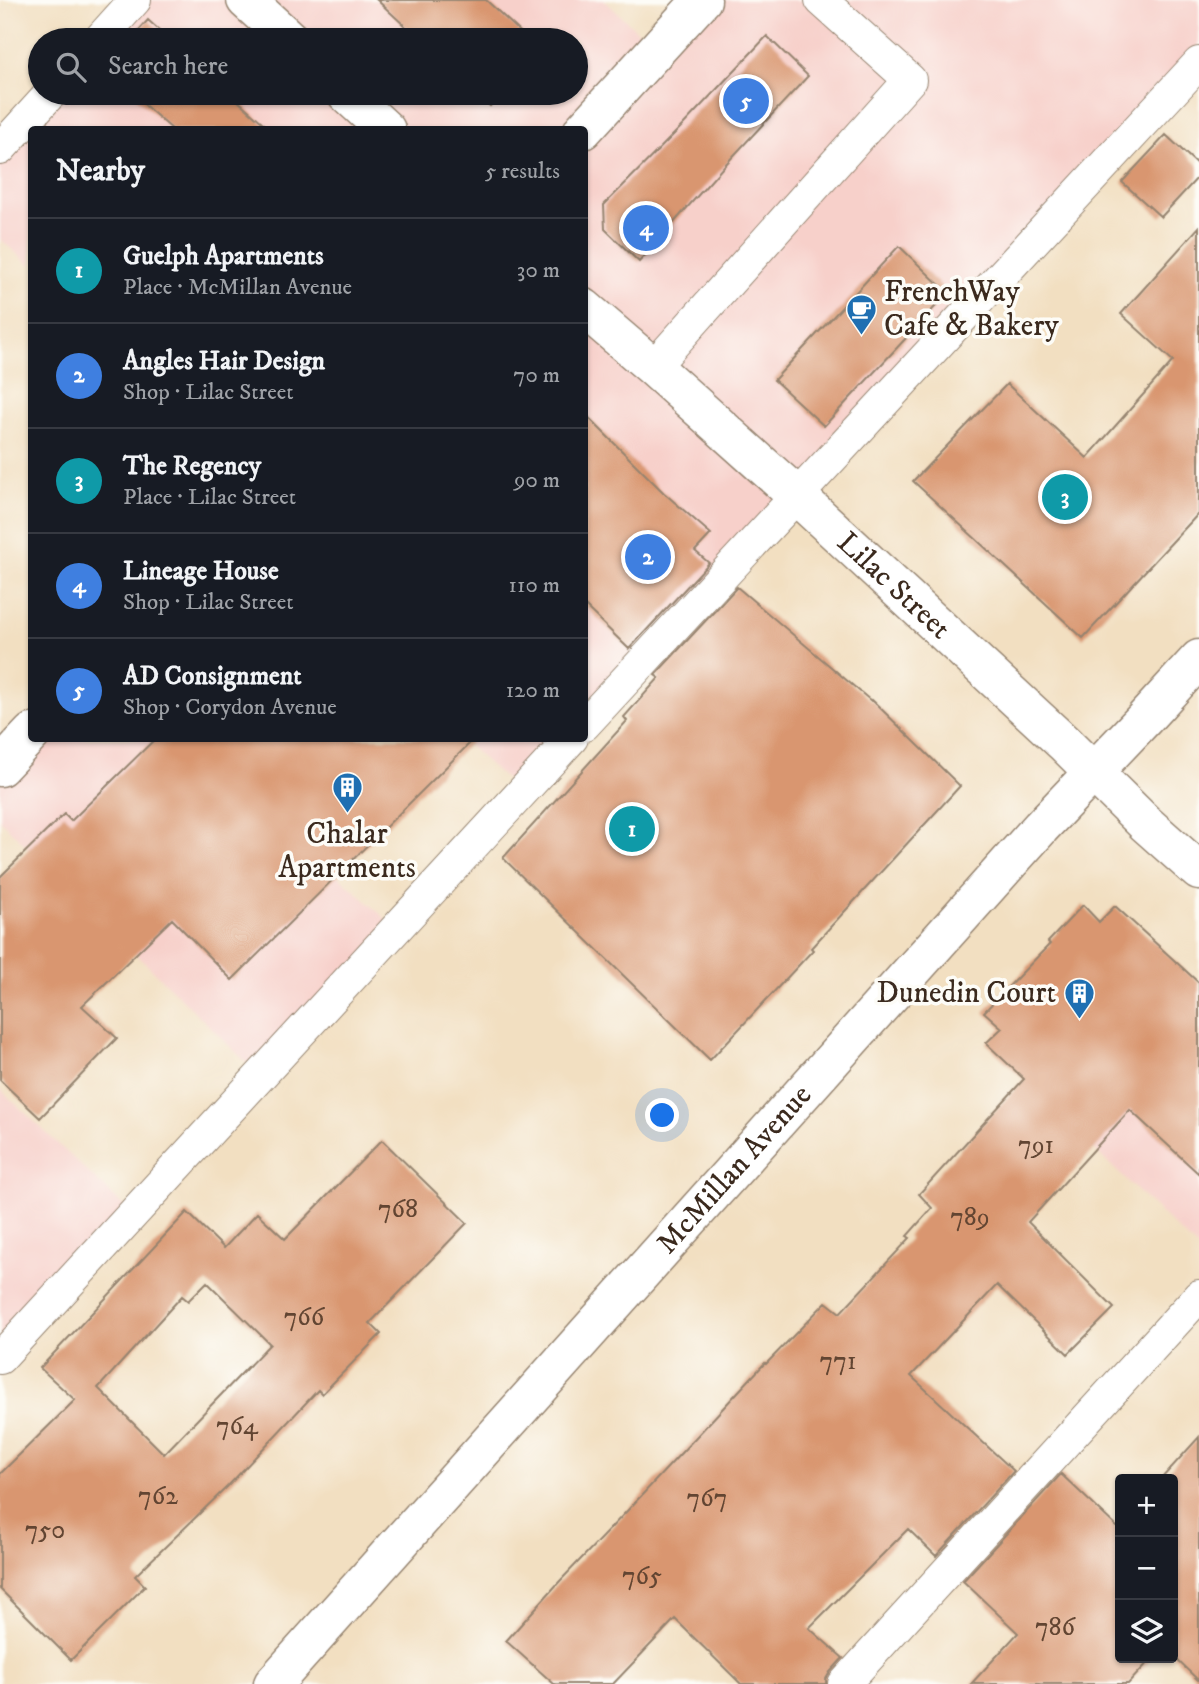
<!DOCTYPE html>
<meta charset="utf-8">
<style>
:root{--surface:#171b24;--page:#242831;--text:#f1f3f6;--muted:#9ea1a6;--line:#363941;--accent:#2563eb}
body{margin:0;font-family:"IM FELL DW Pica",serif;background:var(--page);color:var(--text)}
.controls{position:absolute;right:21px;bottom:21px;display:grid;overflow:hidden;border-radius:7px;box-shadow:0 2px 5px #0004}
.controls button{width:63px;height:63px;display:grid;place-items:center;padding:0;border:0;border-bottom:2px solid var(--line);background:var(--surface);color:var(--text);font:35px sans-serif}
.you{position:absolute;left:663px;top:1116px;width:24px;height:24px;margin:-18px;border:5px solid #fff;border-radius:50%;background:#1a73e8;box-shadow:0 0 0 10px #1a73e833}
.badge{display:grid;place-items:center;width:46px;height:46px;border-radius:50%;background:var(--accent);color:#fff;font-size:23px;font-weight:700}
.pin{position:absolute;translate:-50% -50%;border:4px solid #fff;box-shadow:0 2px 7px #0006}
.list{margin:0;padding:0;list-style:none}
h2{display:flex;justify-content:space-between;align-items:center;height:91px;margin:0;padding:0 28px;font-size:30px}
h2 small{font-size:23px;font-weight:400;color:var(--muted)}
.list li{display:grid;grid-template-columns:46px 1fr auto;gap:21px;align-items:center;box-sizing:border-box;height:105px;padding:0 28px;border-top:2px solid var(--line)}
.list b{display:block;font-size:26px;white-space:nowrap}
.list p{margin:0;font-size:23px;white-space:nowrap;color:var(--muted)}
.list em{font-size:23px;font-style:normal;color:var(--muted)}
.icon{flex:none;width:38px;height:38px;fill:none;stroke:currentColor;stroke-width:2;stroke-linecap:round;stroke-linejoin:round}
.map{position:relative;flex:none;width:1199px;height:1684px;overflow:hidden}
.search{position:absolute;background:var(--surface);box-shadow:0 2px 5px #0004;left:28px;top:28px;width:560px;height:77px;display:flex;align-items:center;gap:18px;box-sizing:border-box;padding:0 24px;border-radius:38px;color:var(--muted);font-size:26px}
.panel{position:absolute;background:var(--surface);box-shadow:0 2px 5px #0004;left:28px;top:126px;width:560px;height:616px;border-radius:7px}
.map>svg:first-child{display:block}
</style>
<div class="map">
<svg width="1199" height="1684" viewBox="0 0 1199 1684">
<rect width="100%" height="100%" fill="#fdfcf7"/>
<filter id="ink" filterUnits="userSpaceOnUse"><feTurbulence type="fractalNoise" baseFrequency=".0143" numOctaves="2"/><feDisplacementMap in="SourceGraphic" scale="14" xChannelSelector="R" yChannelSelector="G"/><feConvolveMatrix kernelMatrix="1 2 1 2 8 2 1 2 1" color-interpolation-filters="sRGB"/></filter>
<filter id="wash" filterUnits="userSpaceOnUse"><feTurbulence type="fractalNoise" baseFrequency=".00686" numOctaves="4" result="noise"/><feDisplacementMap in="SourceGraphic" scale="28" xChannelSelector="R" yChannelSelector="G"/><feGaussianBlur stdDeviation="1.57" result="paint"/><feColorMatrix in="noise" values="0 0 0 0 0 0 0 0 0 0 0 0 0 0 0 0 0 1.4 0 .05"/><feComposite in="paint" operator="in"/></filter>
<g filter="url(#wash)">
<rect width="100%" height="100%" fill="#f2dfc1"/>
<!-- built -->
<path fill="#f7d0ca" d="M 135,0 L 604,0 L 657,49 L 702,0 L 1199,0 L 1199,63 L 585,725 L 584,130 L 32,130 L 31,266 L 0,239 L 0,149 L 51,93 L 576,93 L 576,40 L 99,40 Z
M 32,738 L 188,739 L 396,928 L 260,1076 L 0,820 L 0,767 Z
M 461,739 L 572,739 L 521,793 Z
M 1199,994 L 1199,1250 L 1075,1131 Z
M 0,1089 L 132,1214 L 0,1358 Z"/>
<g id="blocks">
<!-- building -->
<path fill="#d9966f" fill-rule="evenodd" d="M 377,0 L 486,0 L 529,40 L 420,40 Z
M 148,20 L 170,40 L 130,40 Z
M 767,36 L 808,76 L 724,166 L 639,262 L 605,229 L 604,205 L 682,126 Z
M 131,93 L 229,93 L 271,130 L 173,130 Z
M 476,93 L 503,93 L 490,106 Z
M 1166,135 L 1199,166 L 1199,176 L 1161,217 L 1122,182 Z
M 1199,227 L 1199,513 L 1083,638 L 913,481 L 1007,384 L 1087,458 L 1173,361 L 1121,314 Z
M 899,246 L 948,293 L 824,426 L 774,380 Z
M 584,413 L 664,493 L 711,534 L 695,551 L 709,563 L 629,649 L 584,605 Z
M 737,587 L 871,701 L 872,700 L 960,786 L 811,948 L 813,950 L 710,1060 L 503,858 L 627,721 L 624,717 L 659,678 L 655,675 Z
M 156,738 L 475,738 L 232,980 L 172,919 L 82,1006 L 117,1038 L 40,1118 L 0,1080 L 0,877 L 64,814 L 71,821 Z
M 1083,905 L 1099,922 L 1115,906 L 1199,983 L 1199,1174 L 1130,1110 L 1028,1222 L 1114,1308 L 1068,1354 L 997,1285 L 911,1376 L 1014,1471 L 936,1556 L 908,1529 L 809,1628 L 843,1658 L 830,1672 L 826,1679 L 826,1684 L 741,1684 L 675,1619 L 613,1684 L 554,1684 L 506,1641 L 560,1581 L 627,1511 L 765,1363 L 766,1364 L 826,1302 L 840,1313 L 910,1238 L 907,1236 L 932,1208 L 919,1194 L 1024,1079 L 986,1043 L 1002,1028 L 984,1012 L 1050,944 L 1048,942 Z
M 382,1140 L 467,1223 L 370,1323 L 381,1334 L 322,1394 L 318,1390 L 228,1486 L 135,1576 L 145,1586 L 71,1660 L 0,1589 L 0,1474 L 75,1400 L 40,1368 L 187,1212 L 224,1248 L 257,1213 L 285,1239 ZM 207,1282 L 270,1344 L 164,1454 L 98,1388 L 182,1296 L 188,1301 Z
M 1199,1437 L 1199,1681 L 1173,1656 L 1173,1479 L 1161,1479 Z
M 1061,1474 L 1118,1528 L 1120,1525 L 1120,1658 L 1152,1658 L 1128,1684 L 971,1684 L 1018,1633 L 963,1581 Z"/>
</g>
</g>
<g filter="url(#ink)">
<use href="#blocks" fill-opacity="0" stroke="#968470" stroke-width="2"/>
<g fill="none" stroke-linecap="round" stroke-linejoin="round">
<defs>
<path id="service" d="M 99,40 L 135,0
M 0,149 L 51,93
M 653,367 L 910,80 L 821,0
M 584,725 L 1199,63
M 0,1358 L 572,738
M 844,1684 L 1199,1296"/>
<g id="minor">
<path id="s1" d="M 273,1684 L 1041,827 L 1144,719 L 1199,659"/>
</g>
<g id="tertiary">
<path d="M 246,0 L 290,40"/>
<path d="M 346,93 L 386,130"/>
<path id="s2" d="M 584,308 L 653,367 L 797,496 L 1064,743 L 1145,823 L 1199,871"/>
</g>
<path id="secondary" d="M 583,130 L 702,0
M 0,767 L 32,733"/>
</defs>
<!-- service casing -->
<use href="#service" stroke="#968470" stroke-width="34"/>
<!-- minor casing -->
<use href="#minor" stroke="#968470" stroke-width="41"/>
<!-- tertiary casing -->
<use href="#tertiary" stroke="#968470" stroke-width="41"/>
<!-- secondary casing -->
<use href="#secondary" stroke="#968470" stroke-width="41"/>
<!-- service -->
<use href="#service" stroke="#fff" stroke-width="32"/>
<!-- minor -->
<use href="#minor" stroke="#fff" stroke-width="38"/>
<!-- tertiary -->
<use href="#tertiary" stroke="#fff" stroke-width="38"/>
<!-- secondary -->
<use href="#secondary" stroke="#fff" stroke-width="38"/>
</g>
</g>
<!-- icons -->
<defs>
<symbol id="cafe-pin" viewBox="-11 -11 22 30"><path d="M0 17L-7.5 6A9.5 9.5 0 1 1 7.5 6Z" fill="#1f6fb2" stroke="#fdfcf7"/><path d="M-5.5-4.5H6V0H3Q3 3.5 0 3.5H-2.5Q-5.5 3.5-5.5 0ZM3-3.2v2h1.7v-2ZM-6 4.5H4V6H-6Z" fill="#fff"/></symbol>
<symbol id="building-pin" viewBox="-11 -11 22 30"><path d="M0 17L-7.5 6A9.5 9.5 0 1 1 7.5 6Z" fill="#1f6fb2" stroke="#fdfcf7"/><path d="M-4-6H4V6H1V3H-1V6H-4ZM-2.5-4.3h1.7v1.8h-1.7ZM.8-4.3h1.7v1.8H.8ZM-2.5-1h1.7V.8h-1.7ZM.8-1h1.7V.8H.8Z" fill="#fff"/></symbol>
</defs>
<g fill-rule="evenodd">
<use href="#cafe-pin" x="844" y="292" width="35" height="47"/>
<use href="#building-pin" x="330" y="770" width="35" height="47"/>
<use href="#building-pin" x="1062" y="976" width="35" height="47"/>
</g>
<g text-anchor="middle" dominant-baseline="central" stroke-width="7" stroke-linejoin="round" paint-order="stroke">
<!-- number labels -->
<g font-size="26" fill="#624532">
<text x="1036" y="1145">791</text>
<text x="398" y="1209">768</text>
<text x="970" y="1217">789</text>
<text x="304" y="1317">766</text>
<text x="838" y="1361">771</text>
<text x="237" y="1426">764</text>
<text x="158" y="1496">762</text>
<text x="707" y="1498">767</text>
<text x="45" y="1530">750</text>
<text x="642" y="1576">765</text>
<text x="1055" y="1627">786</text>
</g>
<!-- poi labels -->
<g font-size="30" fill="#3b2a1e" stroke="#fdfcf7" text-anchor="start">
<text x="884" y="292">FrenchWay<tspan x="884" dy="34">Cafe &amp; Bakery</tspan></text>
<text x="347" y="834" text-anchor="middle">Chalar<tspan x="347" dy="34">Apartments</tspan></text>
<text x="1056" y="993" text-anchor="end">Dunedin Court</text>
</g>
<!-- street labels -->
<g font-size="30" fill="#3b2a1e" stroke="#fdfcf7">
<text stroke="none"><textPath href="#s2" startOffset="416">Lilac Street</textPath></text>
<text stroke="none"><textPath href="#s1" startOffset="691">McMillan Avenue</textPath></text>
</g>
</g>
</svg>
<div class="controls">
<button>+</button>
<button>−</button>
<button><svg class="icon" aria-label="layers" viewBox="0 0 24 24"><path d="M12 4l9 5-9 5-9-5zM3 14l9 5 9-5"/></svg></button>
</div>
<div class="you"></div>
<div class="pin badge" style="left:632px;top:829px;background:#0f9aa8">1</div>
<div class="pin badge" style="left:648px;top:557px;background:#3f7fe0">2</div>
<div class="pin badge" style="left:1065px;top:497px;background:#0f9aa8">3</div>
<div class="pin badge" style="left:646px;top:228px;background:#3f7fe0">4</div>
<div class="pin badge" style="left:746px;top:101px;background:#3f7fe0">5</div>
<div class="search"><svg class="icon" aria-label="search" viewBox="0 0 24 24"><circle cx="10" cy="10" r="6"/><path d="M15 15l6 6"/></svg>Search here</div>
<section class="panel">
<h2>Nearby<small>5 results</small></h2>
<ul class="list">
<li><span class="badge" style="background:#0f9aa8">1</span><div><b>Guelph Apartments</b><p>Place · McMillan Avenue</p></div><em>30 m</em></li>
<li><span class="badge" style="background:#3f7fe0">2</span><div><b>Angles Hair Design</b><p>Shop · Lilac Street</p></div><em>70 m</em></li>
<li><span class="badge" style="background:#0f9aa8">3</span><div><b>The Regency</b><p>Place · Lilac Street</p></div><em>90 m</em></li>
<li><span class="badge" style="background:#3f7fe0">4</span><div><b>Lineage House</b><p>Shop · Lilac Street</p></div><em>110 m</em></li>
<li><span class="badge" style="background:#3f7fe0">5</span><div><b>AD Consignment</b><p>Shop · Corydon Avenue</p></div><em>120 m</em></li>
</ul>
</section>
</div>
